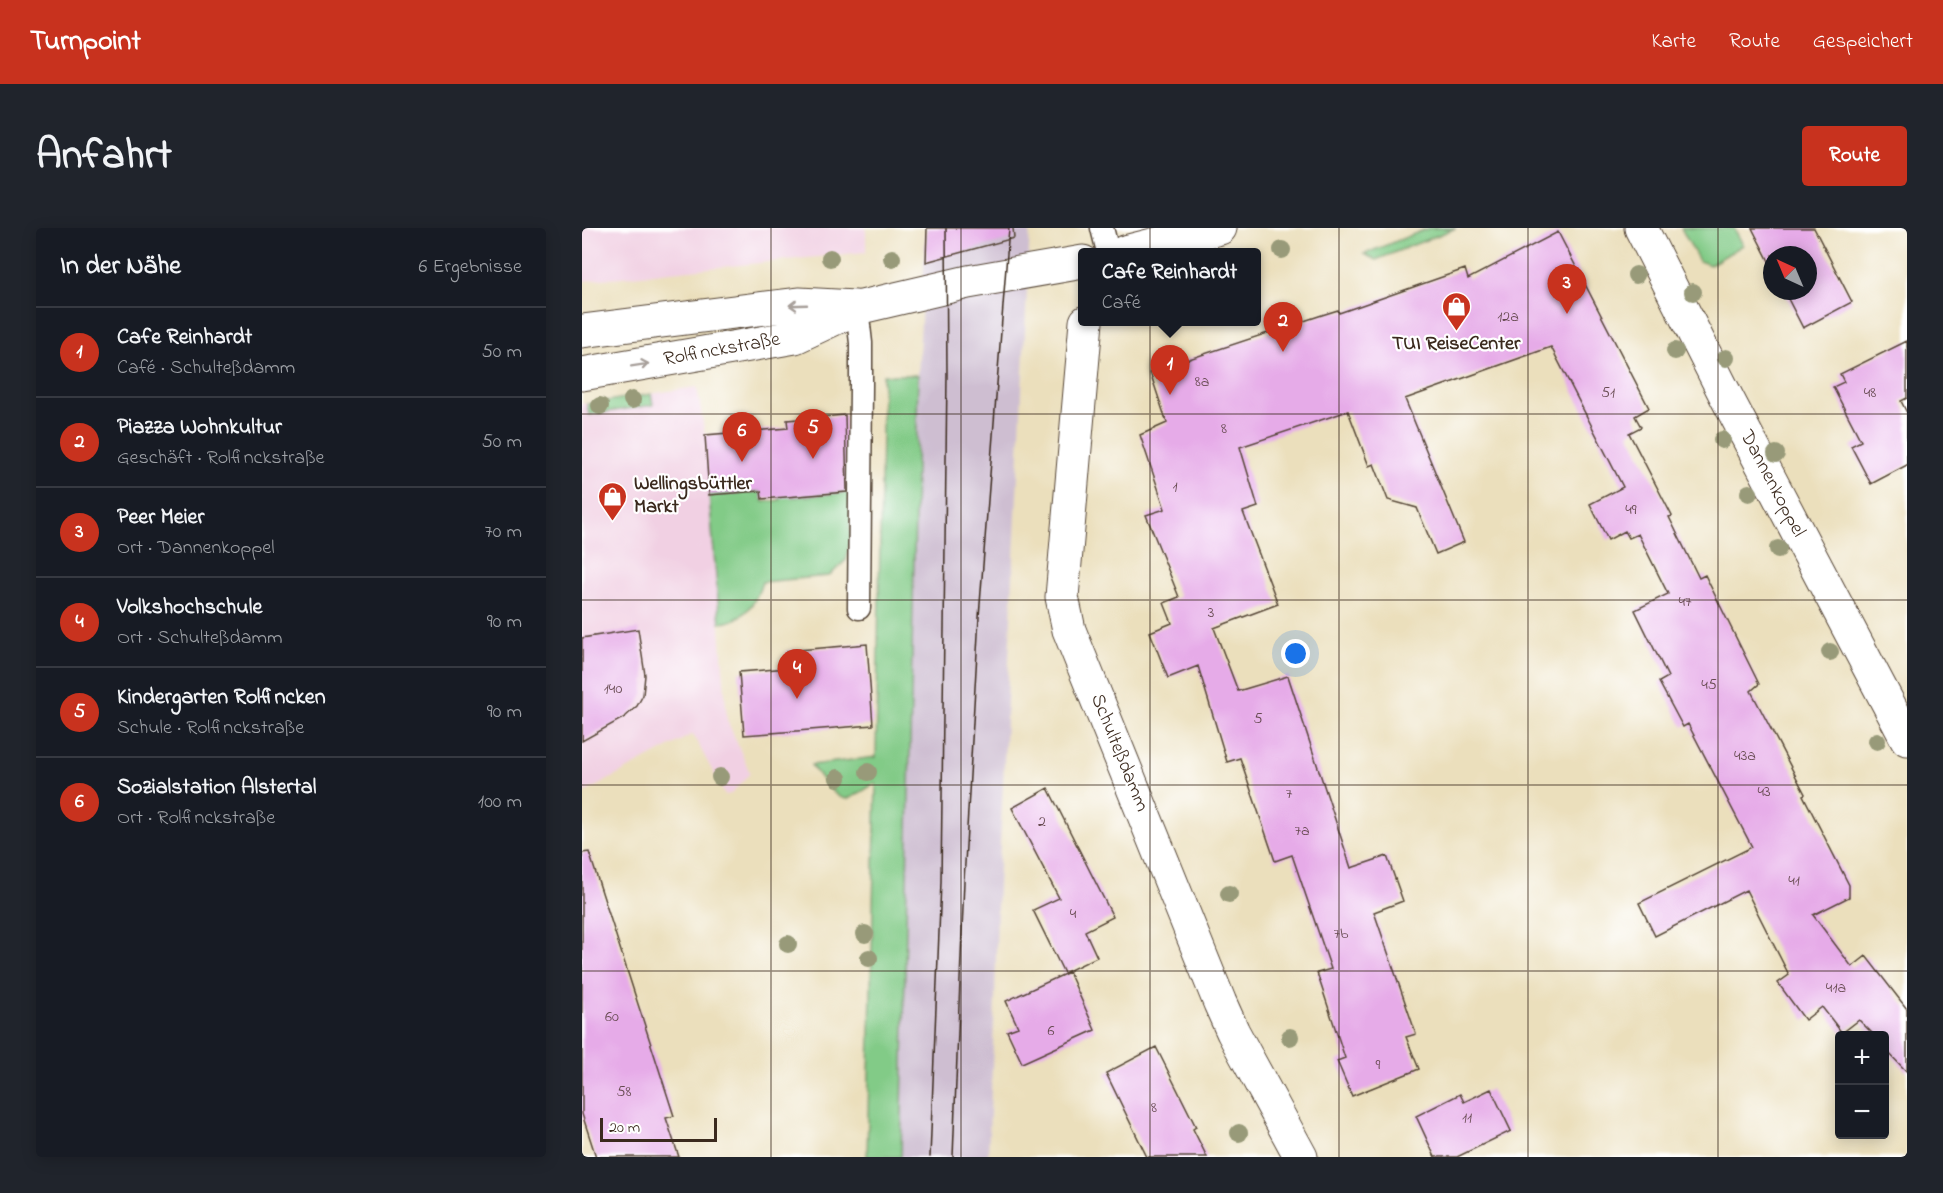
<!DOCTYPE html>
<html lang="de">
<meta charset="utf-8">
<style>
:root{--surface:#171b24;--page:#20242c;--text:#f1f3f6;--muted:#9ea1a6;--line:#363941;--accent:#c8321e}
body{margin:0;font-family:"Indie Flower",sans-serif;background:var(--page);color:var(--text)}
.controls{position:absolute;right:18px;bottom:18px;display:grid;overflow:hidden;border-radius:6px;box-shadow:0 3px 15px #0003}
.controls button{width:54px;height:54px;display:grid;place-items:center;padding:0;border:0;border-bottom:2px solid var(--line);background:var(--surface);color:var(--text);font:30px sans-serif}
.compass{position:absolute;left:1181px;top:18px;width:54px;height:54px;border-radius:50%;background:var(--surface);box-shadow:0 3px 15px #0003;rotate:316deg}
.scale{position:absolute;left:18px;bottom:15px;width:117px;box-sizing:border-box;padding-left:6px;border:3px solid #3b2a1e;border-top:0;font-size:16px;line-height:21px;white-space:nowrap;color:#3b2a1e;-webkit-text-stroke:4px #fff;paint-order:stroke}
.you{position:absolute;left:714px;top:426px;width:21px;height:21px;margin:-15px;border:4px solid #fff;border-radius:50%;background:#1a73e8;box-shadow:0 0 0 9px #1a73e833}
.badge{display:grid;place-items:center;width:39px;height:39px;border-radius:50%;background:var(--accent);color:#fff;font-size:20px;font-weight:700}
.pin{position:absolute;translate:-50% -50px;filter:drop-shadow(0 2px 3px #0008)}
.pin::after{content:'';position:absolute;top:32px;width:21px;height:18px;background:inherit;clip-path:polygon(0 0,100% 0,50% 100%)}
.popup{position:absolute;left:496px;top:20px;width:183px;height:78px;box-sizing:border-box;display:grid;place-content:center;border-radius:6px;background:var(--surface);filter:drop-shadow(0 2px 4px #0005);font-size:20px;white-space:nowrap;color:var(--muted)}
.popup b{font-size:22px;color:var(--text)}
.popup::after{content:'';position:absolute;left:50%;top:100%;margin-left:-12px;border:12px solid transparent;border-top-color:var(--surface)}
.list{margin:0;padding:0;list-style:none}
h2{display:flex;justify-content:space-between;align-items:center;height:78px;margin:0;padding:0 24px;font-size:26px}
h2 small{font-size:20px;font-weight:400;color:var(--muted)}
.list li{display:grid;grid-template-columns:39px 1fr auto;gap:18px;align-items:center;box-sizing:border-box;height:90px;padding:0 24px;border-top:2px solid var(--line)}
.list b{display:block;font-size:22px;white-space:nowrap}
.list p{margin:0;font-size:20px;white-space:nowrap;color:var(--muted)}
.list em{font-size:20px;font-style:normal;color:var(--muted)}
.map{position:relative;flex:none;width:1325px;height:929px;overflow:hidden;border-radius:6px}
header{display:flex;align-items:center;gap:36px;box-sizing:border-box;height:84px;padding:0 30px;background:var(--accent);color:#fff}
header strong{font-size:28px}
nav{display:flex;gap:33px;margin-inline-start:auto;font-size:21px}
.intro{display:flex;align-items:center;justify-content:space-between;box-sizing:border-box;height:144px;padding:0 36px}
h1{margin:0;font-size:42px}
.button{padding:15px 27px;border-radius:6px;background:var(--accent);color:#fff;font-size:21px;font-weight:700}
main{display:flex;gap:36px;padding:0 36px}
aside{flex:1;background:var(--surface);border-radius:6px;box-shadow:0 3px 15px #0003}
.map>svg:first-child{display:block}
</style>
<header>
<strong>Turnpoint</strong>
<nav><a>Karte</a><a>Route</a><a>Gespeichert</a></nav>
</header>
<div class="intro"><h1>Anfahrt</h1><a class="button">Route</a></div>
<main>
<aside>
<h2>In der Nähe<small>6 Ergebnisse</small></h2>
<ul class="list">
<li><span class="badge">1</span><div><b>Cafe Reinhardt</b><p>Café · Schulteßdamm</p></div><em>50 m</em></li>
<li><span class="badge">2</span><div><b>Piazza Wohnkultur</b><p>Geschäft · Rolfinckstraße</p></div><em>50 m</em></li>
<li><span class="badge">3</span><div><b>Peer Meier</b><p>Ort · Dannenkoppel</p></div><em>70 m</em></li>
<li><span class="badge">4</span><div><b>Volkshochschule</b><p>Ort · Schulteßdamm</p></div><em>90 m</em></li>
<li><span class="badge">5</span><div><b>Kindergarten Rolfincken</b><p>Schule · Rolfinckstraße</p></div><em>90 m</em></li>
<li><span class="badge">6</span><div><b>Sozialstation Alstertal</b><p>Ort · Rolfinckstraße</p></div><em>100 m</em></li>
</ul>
</aside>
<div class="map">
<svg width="1325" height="929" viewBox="0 0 1325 929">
<rect width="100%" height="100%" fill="#fff"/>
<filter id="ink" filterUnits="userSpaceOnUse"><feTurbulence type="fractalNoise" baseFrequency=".0167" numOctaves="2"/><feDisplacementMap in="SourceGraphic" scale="12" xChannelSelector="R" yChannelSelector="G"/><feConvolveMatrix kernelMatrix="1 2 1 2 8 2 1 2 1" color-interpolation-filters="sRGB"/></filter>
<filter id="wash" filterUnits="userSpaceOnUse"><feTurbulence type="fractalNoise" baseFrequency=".008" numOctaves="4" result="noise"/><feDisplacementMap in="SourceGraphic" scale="24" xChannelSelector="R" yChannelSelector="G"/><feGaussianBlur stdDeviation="1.35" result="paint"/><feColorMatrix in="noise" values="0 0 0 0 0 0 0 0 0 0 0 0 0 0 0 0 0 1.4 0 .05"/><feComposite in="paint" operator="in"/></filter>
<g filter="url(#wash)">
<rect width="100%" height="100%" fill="#ebdfbc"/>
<!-- built -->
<path fill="#f1d0e3" d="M 0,0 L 284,0 L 284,24 L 0,53 Z
M 115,159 L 123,207 L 145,492 L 168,545 L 149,566 L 143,567 L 111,506 L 0,566 L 0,176 Z"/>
<!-- industrial -->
<path fill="#cebed1" d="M 344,0 L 448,0 L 415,679 L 413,773 L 406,929 L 319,929 L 336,147 Z"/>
<!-- green -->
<path fill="#82cb87" stroke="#5e7a52" stroke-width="1.5" d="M 847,0 L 874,0 L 794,32 L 782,26 Z
M 1099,0 L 1152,0 L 1161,17 L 1128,37 L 1117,33 Z
M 301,147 L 336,147 L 319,929 L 285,929 L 294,555 C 286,559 277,566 268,570 C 255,576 237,547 229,537 L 294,529 Z
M 69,166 L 71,177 L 7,187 L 5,176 Z
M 198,261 L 211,269 L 269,264 L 268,312 L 264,332 L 247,348 L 180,354 C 174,375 161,394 138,395 L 127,267 L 179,263 L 181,274 L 198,272 Z"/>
<g id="blocks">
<!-- building -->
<path fill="#e6abe8" d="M 345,0 L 431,0 L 432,10 L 344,34 Z
M 1170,0 L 1232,0 L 1270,74 L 1221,100 L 1202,63 L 1226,63 L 1226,27 L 1190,27 L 1190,39 Z
M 976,4 L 1067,180 L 1053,188 L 1059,199 L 1047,205 L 1090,288 L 1087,289 L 1117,350 L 1123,347 L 1177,456 L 1169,463 L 1223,566 L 1221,567 L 1267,657 L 1267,669 L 1231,687 L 1270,739 L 1284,728 L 1325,781 L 1325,844 L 1302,820 L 1302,807 L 1292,807 L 1277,792 L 1260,805 L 1240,779 L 1223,792 L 1196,755 L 1207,747 L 1164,662 L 1073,708 L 1057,675 L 1170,619 L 1106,496 L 1101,499 L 1077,454 L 1086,449 L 1053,382 L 1086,366 L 1056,306 L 1047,310 L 1043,303 L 1026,312 L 1008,276 L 1041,259 L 969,119 L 823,171 L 882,314 L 854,326 L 835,280 L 806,272 L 792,236 L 787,238 L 766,183 L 658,219 L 676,279 L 661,284 L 696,376 L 632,400 L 656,463 L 706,448 L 769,640 L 805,628 L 821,673 L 792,684 L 834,806 L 824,809 L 837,841 L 770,868 L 755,833 L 763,830 L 735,745 L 749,741 L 710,627 L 693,633 L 658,530 L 645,534 L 616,438 L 586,450 L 568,404 L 590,395 L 582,375 L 597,369 L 564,287 L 583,281 L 558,207 L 585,195 L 568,144 L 740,87 L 756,82 L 757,85 L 883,41 L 886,51 Z
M 1325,113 L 1325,170 L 1319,173 L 1325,185 L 1325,237 L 1289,256 L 1269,218 L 1279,213 L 1251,159 L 1262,154 L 1258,146 Z
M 263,187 L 265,264 L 180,271 L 179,263 L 127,267 L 123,207 L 206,200 L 205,192 Z
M 56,401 L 63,447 L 61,467 L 55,478 L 43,489 L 0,513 L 0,410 Z
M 285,416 L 291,497 L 162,507 L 157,444 L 206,440 L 205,423 Z
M 466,560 L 531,689 L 503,703 L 515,729 L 482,745 L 451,682 L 477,670 L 430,580 Z
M 7,624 L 92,888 L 84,890 L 97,929 L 14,929 L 0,886 L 0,625 Z
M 487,744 L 513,802 L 440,835 L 425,803 L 436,799 L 424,773 Z
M 574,819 L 614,899 L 611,901 L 625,929 L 565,929 L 524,845 Z
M 909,861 L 929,903 L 875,929 L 853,929 L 834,888 L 878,866 L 882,874 Z"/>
</g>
</g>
<g filter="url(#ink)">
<use href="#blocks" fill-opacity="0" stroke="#554536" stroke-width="1.5"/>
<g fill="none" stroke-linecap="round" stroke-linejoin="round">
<defs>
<path id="lane" d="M 520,0 L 526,24
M 275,80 L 279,115 L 279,157 L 277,380"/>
<path id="street" d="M 1059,0 L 1146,172 L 1325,511
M 504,94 L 480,369 L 487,402 L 638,775 L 651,804 L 719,929"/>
<path id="secondary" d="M 543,24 L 638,0
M 0,103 L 217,76 L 273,79
M 0,146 L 213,109 L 275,80 L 386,54 L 501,34"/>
</defs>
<!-- lane casing -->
<use href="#lane" stroke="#554536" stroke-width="25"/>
<!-- street casing -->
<use href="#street" stroke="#554536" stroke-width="35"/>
<!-- secondary casing -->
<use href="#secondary" stroke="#554536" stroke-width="35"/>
<!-- lane -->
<use href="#lane" stroke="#fff" stroke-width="22"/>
<!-- street -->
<use href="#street" stroke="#fff" stroke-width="33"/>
<!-- secondary -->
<use href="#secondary" stroke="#fff" stroke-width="33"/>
<!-- tram -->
<path stroke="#3b2a1e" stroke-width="1.5" d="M 348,929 L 359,654 L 365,146 L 364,0
M 371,929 L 382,653 L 397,389 L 427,0"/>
</g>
<!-- trees -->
<g fill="#989a79">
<circle cx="700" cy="22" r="9"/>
<circle cx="248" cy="30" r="9"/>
<circle cx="310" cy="30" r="9"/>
<circle cx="1054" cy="47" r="9"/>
<circle cx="1111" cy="64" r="9"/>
<circle cx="1093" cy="123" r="9"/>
<circle cx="1144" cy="130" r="9"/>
<circle cx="50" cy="172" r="9"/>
<circle cx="18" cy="178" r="9"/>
<circle cx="1140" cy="212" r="9"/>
<circle cx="1194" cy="226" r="9"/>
<circle cx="1167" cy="265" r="9"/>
<circle cx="1196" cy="321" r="9"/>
<circle cx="1248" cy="424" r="9"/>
<circle cx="1295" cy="513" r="9"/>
<circle cx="286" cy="544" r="9"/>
<circle cx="138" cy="549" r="9"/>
<circle cx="256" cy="550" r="9"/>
<circle cx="647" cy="666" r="9"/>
<circle cx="283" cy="706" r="9"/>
<circle cx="206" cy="716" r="9"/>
<circle cx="287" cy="730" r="9"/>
<circle cx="708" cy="809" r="9"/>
<circle cx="657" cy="905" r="9"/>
</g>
<!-- one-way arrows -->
<defs><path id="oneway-shaft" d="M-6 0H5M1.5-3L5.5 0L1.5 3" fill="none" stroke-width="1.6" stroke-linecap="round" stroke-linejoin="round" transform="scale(1.5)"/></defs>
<g stroke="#a79f9a">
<use href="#oneway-shaft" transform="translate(216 77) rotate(178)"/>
<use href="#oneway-shaft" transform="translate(58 137) rotate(-9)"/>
</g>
</g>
<!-- grid -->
<path fill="none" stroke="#3b2a1e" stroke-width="1.5" stroke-opacity="0.55" d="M 189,0 L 189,929M 379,0 L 379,929M 568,0 L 568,929M 757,0 L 757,929M 946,0 L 946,929M 1136,0 L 1136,929M 0,186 L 1325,186M 0,372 L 1325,372M 0,557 L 1325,557M 0,743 L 1325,743"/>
<!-- icons -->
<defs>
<symbol id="shop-pin" viewBox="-11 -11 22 30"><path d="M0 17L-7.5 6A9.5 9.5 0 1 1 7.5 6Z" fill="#c8321e" stroke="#fff"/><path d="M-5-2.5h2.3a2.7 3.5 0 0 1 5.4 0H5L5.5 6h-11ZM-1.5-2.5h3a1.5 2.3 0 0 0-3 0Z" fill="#fff"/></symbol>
</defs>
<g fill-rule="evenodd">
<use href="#shop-pin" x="858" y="62" width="33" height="45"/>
<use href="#shop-pin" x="14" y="252" width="33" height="45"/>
</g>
<g text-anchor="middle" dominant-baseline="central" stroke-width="4.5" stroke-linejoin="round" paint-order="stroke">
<!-- number labels -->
<g font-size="16" fill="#664a50">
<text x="926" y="89">12a</text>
<text x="620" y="154">8a</text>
<text x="1026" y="165">51</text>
<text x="1288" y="165">48</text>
<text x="642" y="201">8</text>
<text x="593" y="259">1</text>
<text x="1049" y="282">49</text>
<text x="1103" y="374">47</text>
<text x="629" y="385">3</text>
<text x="1127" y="457">45</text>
<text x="31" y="461">140</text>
<text x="676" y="491">5</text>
<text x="1163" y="528">43a</text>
<text x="1182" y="564">43</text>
<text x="707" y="566">7</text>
<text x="460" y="594">2</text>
<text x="720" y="603">7a</text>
<text x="1212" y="653">41</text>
<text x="491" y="686">4</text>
<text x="759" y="706">7b</text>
<text x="1254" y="760">41a</text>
<text x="30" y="789">60</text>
<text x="469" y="803">6</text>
<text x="796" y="837">9</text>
<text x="42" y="864">58</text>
<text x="572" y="880">8</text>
<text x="885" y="890">11</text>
</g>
<!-- poi labels -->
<g font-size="20" font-weight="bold" fill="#3b2a1e" stroke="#fff">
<text x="874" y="116">TUI ReiseCenter</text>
<text x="52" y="256" text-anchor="start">Wellingsbüttler<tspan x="52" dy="23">Markt</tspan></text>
</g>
<!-- street labels -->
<g font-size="20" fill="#3b2a1e" stroke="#fff">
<text transform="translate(140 122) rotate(-10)">Rolfinckstraße</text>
<text transform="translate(1190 256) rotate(62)">Dannenkoppel</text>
<text transform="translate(537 525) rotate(68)">Schulteßdamm</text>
</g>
</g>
</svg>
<div class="controls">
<button>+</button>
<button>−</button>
</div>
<svg class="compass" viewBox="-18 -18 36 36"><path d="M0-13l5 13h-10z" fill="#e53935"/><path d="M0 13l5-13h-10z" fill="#9ea1a6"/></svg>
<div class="scale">20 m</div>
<div class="you"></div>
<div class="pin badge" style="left:588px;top:167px">1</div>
<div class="popup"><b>Cafe Reinhardt</b>Café</div>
<div class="pin badge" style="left:701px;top:124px">2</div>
<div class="pin badge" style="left:985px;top:86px">3</div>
<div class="pin badge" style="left:215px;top:471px">4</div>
<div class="pin badge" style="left:231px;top:231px">5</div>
<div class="pin badge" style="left:160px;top:234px">6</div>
</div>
</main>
